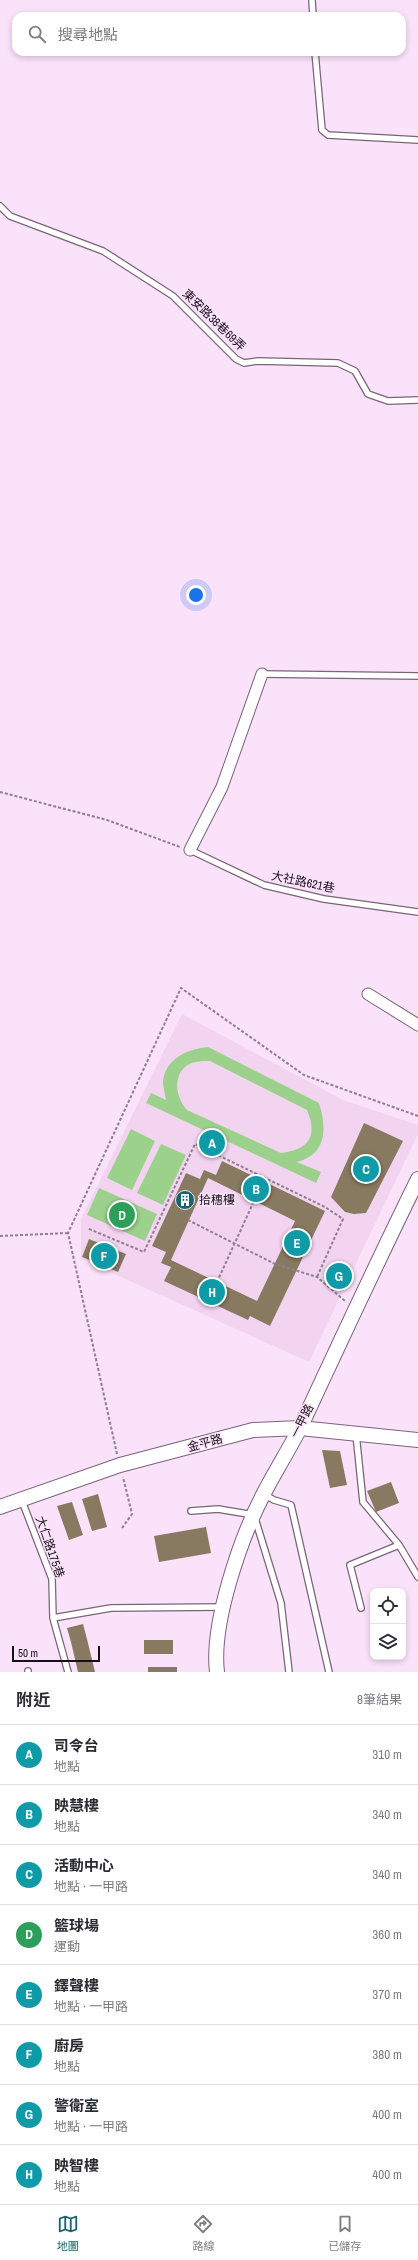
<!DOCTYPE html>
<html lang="zh-TW">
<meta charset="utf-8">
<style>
:root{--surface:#fff;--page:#f7f7f7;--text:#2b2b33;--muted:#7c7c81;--line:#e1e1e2;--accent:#19656e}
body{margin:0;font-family:"Archivo Narrow","Noto Sans TC",sans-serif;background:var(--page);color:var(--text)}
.controls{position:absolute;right:12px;bottom:12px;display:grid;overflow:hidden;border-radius:8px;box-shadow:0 2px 6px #0003}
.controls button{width:36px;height:36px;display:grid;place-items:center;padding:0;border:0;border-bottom:1px solid var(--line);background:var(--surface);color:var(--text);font:20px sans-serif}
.scale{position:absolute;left:12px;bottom:10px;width:88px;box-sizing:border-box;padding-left:4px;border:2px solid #170f17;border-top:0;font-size:11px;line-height:14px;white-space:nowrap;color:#170f17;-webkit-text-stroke:3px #fae2fa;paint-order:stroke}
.you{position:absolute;left:196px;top:595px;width:14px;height:14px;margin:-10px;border:3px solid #fff;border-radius:50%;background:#1a73e8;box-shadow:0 0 0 6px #1a73e833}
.badge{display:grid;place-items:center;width:26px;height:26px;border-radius:50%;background:var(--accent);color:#fff;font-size:13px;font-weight:700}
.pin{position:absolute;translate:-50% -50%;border:2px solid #fff;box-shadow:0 1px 4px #0006}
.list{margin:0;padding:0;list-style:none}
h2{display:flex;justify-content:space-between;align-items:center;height:52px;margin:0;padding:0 16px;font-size:17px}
h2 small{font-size:13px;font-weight:400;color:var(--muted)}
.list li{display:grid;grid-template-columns:26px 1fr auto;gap:12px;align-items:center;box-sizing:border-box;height:60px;padding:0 16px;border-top:1px solid var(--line)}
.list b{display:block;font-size:15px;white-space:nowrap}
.list p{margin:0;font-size:13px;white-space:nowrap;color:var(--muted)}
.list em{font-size:13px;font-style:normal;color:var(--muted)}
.icon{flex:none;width:22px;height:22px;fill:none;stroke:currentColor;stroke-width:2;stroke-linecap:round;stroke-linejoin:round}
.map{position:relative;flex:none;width:418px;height:1672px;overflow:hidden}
.search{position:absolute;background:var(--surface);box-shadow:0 2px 6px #0003;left:12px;right:12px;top:12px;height:44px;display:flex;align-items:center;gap:10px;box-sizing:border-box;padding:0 14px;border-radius:12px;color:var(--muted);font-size:15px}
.sheet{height:532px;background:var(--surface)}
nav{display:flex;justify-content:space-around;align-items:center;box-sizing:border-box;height:56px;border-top:1px solid var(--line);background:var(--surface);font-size:11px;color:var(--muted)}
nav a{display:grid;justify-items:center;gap:2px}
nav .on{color:var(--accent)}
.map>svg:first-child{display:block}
</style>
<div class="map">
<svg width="418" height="1672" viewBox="0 0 418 1672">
<rect width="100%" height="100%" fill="#fae2fa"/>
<!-- built -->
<path fill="#f2d4f1" d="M 182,1014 L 343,1100 L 418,1125 L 418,1134 L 309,1362 L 81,1259 L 81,1219 Z"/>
<!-- green -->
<path fill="#9cd18c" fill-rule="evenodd" d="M 208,1047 L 319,1103 C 327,1128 327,1154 297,1162 L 321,1172 L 316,1183 L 146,1103 L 151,1093 L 166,1100 C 165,1094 163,1087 163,1081 C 166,1058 188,1049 208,1047 ZM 210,1061 L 307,1110 C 318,1136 309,1150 281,1153 L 187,1110 C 177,1099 172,1079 185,1067 C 191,1061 202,1061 210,1061 Z
M 131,1129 L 155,1141 L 132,1190 L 107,1178 Z
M 161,1144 L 186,1155 L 163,1205 L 137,1193 Z
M 99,1188 L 157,1214 L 145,1241 L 87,1215 Z"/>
<!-- building -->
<path fill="#887961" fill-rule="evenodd" d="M 364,1123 L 403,1141 L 366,1213 L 354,1214 L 345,1212 L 331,1197 Z
M 206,1134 L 223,1142 L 219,1151 L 202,1143 Z
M 222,1161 L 325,1211 L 270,1326 L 250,1316 L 248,1320 L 164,1281 L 171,1267 L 161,1263 L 166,1252 L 152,1246 L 186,1173 L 200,1179 L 204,1170 L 216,1175 ZM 208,1178 L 295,1221 L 257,1301 L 171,1260 Z
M 89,1239 L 126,1254 L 118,1272 L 82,1257 Z
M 335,1264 L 349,1270 L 341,1288 L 328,1282 Z
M 322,1450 L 340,1451 L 347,1485 L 330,1488 Z
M 391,1482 L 399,1503 L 376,1512 L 367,1491 Z
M 98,1494 L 107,1527 L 92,1531 L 82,1499 Z
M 72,1502 L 83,1535 L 69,1540 L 57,1506 Z
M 206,1527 L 211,1553 L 159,1562 L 154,1536 Z
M 83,1624 L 87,1639 L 95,1672 L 78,1672 L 71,1642 L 67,1628 Z
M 144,1640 L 173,1640 L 173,1654 L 144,1654 Z
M 148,1667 L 177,1667 L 177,1672 L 148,1672 Z"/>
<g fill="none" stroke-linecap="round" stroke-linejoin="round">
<defs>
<path id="service" d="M 312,0 L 313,16
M 315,52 L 322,130 L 328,135 L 418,140
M 0,206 L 10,216 L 103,251 L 173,296 L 236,359 L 244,363 L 258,361 L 338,363 L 355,371 L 368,394 L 388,401 L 418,400
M 262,674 L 418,676
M 190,850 L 264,885 L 324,899 L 418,912
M 356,1434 L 363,1502 L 399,1545 L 418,1577
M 263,1494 L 274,1500 L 291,1505 L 329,1672
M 22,1501 L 52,1579 L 53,1618 L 68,1672
M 191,1511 L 218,1509 L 254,1515 L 281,1603 L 289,1672
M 361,1608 L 350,1565 L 399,1545
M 53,1618 L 111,1608 L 222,1607
M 28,1671 L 28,1672"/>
<path id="minor" d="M 190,850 L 222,787 L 262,674
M 368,994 L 418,1025"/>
<path id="tertiary" d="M 0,1507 L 120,1465 L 253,1430 L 300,1428 L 418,1440
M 217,1672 C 211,1623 241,1537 264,1493 C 276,1470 290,1448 302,1424 C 340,1342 378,1260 418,1179"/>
</defs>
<!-- service casing -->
<use href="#service" stroke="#796478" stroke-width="8"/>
<!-- minor casing -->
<use href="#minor" stroke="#796478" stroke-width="13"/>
<!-- tertiary casing -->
<use href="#tertiary" stroke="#796478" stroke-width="16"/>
<!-- path -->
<path stroke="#8e7e8e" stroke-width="2" stroke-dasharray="3 2" stroke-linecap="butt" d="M 0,792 L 107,820 L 180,847
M 188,1220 L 275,1264 L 317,1277 L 345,1301
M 89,1229 L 144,1252 L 195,1144 L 325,1207 L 343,1219 L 317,1277
M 0,1236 L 68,1233
M 217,1282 L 254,1201
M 117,1454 L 68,1233 L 181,988 L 304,1075 L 418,1116
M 122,1528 L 132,1514 L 123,1477"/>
<!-- service -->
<use href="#service" stroke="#fff" stroke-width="5.5"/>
<!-- minor -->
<use href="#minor" stroke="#fff" stroke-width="11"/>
<!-- tertiary -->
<use href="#tertiary" stroke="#fff" stroke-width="14"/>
</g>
<!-- icons -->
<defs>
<symbol id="building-disc" viewBox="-11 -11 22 22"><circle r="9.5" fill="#19656e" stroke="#fae2fa"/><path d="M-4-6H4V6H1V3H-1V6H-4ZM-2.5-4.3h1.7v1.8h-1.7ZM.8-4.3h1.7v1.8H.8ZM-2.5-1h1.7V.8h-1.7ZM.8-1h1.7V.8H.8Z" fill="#fff"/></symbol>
</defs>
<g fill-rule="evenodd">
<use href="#building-disc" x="174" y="1189" width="22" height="22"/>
</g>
<g text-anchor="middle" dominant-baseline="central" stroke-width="3" stroke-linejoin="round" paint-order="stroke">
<!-- street labels -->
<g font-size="12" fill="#170f17" stroke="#fae2fa">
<text transform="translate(214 320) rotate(44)">東安路38巷69弄</text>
<text transform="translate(303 882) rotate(12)">大社路621巷</text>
<text transform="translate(302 1421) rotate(-63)">一甲路</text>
<text transform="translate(205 1443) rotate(-15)">金平路</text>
<text transform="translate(50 1547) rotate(71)">大仁路175巷</text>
</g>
<!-- poi labels -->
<g font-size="12" fill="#170f17" stroke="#fae2fa" text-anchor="start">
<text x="199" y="1200">拾穗樓</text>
</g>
</g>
</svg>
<div class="controls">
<button><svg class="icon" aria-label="locate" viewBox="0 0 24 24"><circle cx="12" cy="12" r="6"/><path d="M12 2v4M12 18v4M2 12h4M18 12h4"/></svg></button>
<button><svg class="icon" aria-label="layers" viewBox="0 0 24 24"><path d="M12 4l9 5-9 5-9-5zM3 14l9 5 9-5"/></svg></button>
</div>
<div class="scale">50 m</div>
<div class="you"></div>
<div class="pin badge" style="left:212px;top:1143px;background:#0f9aa8">A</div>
<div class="pin badge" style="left:256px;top:1189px;background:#0f9aa8">B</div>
<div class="pin badge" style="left:366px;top:1169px;background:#0f9aa8">C</div>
<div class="pin badge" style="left:122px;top:1215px;background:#2e9e5b">D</div>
<div class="pin badge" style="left:297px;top:1243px;background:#0f9aa8">E</div>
<div class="pin badge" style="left:104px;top:1256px;background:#0f9aa8">F</div>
<div class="pin badge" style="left:339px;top:1276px;background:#0f9aa8">G</div>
<div class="pin badge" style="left:212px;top:1292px;background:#0f9aa8">H</div>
<div class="search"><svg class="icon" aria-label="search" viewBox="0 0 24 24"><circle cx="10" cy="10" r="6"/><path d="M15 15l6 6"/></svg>搜尋地點</div>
</div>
<section class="sheet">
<h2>附近<small>8筆結果</small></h2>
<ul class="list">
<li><span class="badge" style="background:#0f9aa8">A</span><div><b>司令台</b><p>地點</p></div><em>310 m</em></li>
<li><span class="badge" style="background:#0f9aa8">B</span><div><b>映慧樓</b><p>地點</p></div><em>340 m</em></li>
<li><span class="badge" style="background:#0f9aa8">C</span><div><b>活動中心</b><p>地點 · 一甲路</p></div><em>340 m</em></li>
<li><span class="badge" style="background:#2e9e5b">D</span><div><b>籃球場</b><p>運動</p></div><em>360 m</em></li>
<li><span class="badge" style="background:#0f9aa8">E</span><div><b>鐸聲樓</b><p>地點 · 一甲路</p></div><em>370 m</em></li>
<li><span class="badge" style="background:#0f9aa8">F</span><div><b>廚房</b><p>地點</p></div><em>380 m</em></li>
<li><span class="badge" style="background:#0f9aa8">G</span><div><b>警衛室</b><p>地點 · 一甲路</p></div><em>400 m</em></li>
<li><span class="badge" style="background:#0f9aa8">H</span><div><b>映智樓</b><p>地點</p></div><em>400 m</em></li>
</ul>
</section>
<nav>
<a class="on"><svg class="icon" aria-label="map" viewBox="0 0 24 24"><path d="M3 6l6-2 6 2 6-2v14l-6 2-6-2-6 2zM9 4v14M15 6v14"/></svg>地圖</a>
<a><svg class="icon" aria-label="directions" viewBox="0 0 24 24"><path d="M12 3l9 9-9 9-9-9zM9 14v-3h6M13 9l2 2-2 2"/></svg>路線</a>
<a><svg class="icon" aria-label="saved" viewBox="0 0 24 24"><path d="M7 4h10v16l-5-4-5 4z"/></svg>已儲存</a>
</nav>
